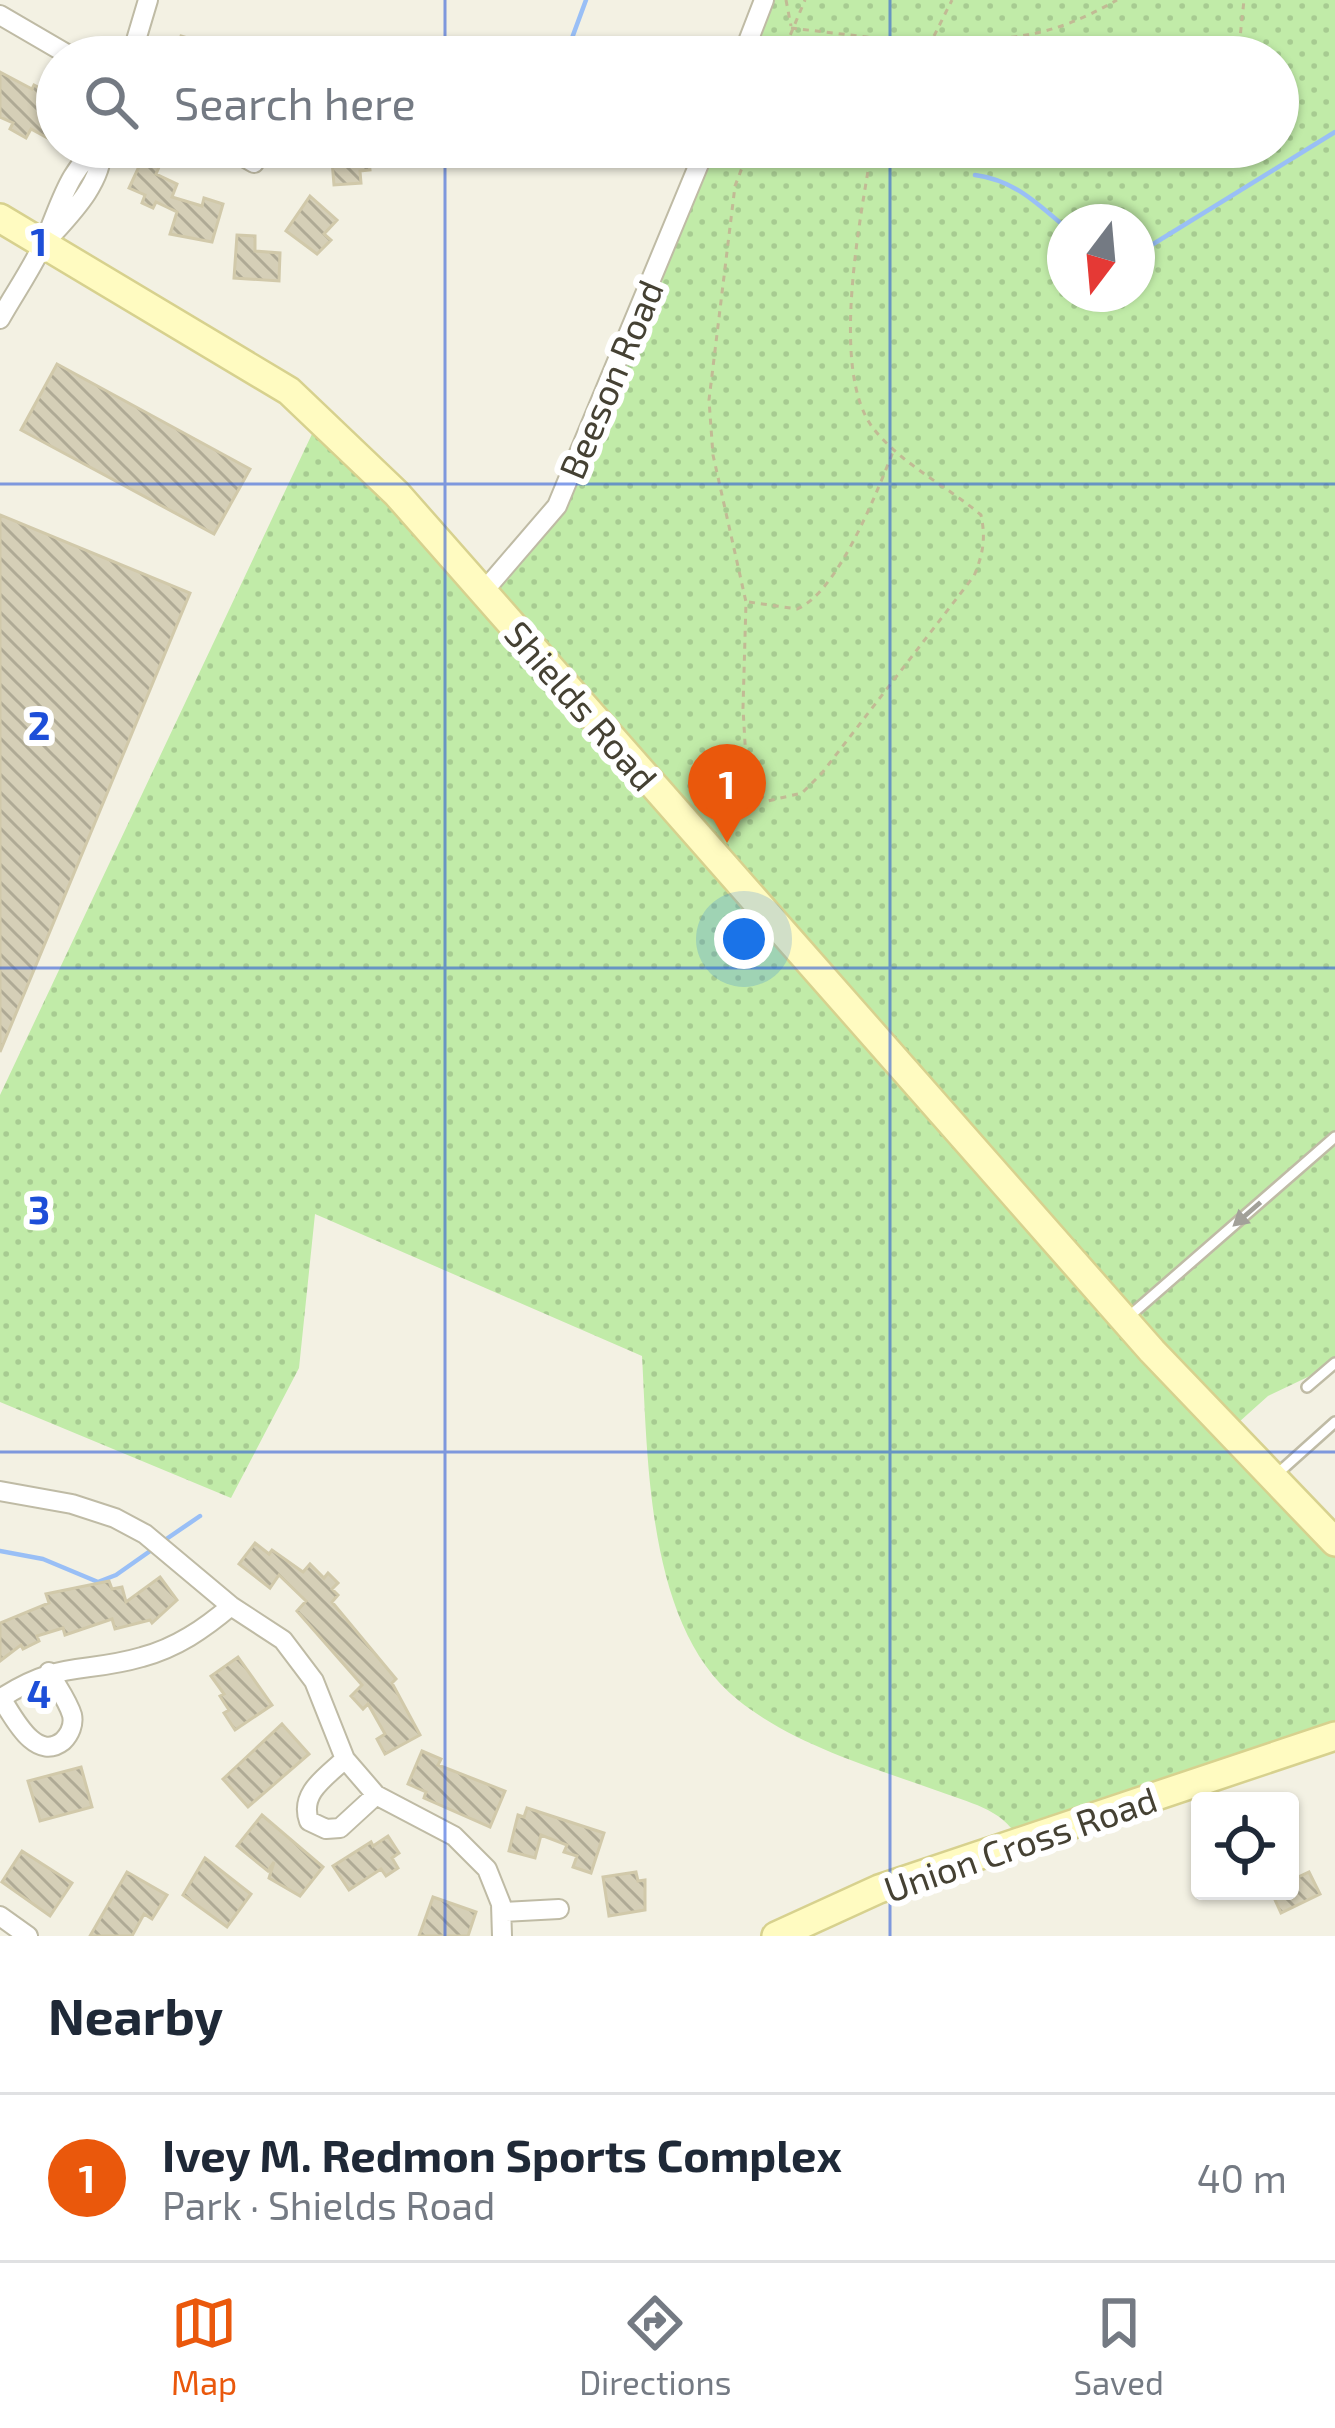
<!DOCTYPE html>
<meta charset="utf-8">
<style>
:root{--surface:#fff;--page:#f2f2f3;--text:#1f2937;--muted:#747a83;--line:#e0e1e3;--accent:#ea580c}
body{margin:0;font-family:"Exo 2",sans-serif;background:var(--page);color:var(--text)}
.controls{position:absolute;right:36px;bottom:36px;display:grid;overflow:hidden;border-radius:12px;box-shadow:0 3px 9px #0004}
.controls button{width:108px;height:108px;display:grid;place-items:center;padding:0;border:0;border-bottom:3px solid var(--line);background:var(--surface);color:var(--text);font:60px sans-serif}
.compass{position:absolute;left:1047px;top:204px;width:108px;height:108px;border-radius:50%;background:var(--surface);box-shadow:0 3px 9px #0004;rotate:196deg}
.you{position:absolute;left:744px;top:939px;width:42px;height:42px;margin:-30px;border:9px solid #fff;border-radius:50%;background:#1a73e8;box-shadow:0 0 0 18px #1a73e833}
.badge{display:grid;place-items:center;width:78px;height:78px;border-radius:50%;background:var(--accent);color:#fff;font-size:39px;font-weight:700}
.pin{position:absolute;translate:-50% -99px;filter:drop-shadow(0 3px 6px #0008)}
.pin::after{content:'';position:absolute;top:63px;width:42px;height:36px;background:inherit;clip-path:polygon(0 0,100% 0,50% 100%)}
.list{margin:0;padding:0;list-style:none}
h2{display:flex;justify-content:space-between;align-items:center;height:156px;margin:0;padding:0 48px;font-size:51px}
h2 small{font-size:39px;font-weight:400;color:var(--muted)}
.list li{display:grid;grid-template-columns:78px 1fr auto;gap:36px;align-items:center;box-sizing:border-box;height:168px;padding:0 48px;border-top:3px solid var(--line)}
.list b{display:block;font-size:45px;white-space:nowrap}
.list p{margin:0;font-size:39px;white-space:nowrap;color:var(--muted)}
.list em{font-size:39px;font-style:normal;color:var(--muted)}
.icon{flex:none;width:66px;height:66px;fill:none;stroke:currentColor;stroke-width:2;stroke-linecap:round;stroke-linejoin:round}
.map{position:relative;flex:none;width:1335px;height:1936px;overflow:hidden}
.search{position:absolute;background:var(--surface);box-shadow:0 3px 9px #0004;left:36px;right:36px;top:36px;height:132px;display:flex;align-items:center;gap:30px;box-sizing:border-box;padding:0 42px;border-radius:66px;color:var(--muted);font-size:45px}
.sheet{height:324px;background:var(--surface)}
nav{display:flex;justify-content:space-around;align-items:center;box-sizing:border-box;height:168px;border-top:3px solid var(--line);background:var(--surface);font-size:33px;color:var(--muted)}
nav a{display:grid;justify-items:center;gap:6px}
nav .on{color:var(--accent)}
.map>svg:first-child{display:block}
</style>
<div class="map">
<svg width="1335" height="1936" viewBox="0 0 1335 1936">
<defs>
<pattern id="park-dots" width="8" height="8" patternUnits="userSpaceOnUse" patternTransform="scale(3)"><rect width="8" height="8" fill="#c1eba8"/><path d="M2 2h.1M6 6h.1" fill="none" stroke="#a7cb91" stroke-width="1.8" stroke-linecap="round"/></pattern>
<pattern id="building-back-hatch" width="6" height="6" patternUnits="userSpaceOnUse" patternTransform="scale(3)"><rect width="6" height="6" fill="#d5cfb7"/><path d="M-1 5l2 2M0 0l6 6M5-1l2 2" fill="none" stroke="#afaa95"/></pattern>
</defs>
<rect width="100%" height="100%" fill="#f3f1e3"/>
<!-- park -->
<path fill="url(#park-dots)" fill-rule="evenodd" d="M 764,0 L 1335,0 L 1335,1364 L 1268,1396 L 1229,1431 L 1335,1542 L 1335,1736 L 1020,1842 C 1005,1809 969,1803 938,1791 C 871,1767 794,1745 738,1700 C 647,1628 648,1461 642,1356 L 315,1214 L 299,1368 L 231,1498 L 0,1402 L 0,1095 L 312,434 L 324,421 L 483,592 L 557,506 L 706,147 L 1278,147 L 1278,57 L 742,57 ZM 1065,222 L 1137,222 L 1137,294 L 1065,294 Z"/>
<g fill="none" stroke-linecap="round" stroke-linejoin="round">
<!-- stream -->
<path stroke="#99bff6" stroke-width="4.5" d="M 565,57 L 586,0
M 975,175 C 1013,180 1036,202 1065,227
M 1137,254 L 1335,132
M 162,1542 L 200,1516
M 0,1551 L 43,1559 L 98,1582 L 116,1575 L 153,1549"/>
</g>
<!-- building -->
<path fill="url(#building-back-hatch)" stroke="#d1c9aa" stroke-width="3" d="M 181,36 L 240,54 L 240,57 L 174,57 Z
M 0,72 L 32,89 L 34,85 L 51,94 L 46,102 L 57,108 L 57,134 L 53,141 L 31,129 L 26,138 L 10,129 L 13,123 L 0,117 Z
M 148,147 L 165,154 L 156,174 L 177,184 L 172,197 L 202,206 L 204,198 L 223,204 L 212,242 L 170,234 L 177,212 L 156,202 L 153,208 L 142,203 L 145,195 L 129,188 Z
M 313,147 L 368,150 L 370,170 L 360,171 L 361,183 L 334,185 L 332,161 L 314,163 Z
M 310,196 L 337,220 L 324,234 L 331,240 L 317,254 L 286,231 Z
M 237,235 L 255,236 L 255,251 L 280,253 L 279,281 L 234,278 Z
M 57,364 L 250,469 L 214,534 L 21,430 Z
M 0,515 L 190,593 L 0,1052 Z
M 255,1543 L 269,1554 L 272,1550 L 303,1572 L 310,1564 L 324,1578 L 328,1573 L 338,1583 L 332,1589 L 338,1595 L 332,1602 L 396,1679 L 392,1683 L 420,1735 L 385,1754 L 377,1739 L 385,1734 L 368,1704 L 363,1709 L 351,1696 L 362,1685 L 297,1611 L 306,1601 L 279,1575 L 270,1588 L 239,1564 Z
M 160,1577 L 177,1600 L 152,1623 L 150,1620 L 115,1629 L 112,1619 L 65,1635 L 63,1628 L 37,1636 L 39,1641 L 23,1649 L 21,1645 L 0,1661 L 0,1623 L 49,1603 L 46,1594 L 109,1581 L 112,1589 L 122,1587 L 126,1602 Z
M 238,1657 L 272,1705 L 235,1730 L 224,1713 L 229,1710 L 220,1696 L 224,1694 L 211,1676 Z
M 282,1724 L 309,1754 L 248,1807 L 223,1779 Z
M 422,1751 L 441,1759 L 438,1765 L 505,1791 L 490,1827 L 424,1798 L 426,1792 L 408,1784 Z
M 81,1767 L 92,1807 L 40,1821 L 28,1781 Z
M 527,1808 L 604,1833 L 591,1873 L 573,1867 L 577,1856 L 564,1852 L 567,1845 L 541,1835 L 535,1858 L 509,1851 L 518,1815 L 524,1817 Z
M 262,1815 L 323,1867 L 300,1896 L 269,1878 L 274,1862 L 268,1871 L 237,1846 Z
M 388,1836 L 399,1853 L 392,1858 L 398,1868 L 386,1876 L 381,1869 L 349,1890 L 333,1866 L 371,1842 L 373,1846 Z
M 22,1851 L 72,1883 L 50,1916 L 2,1882 Z
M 205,1858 L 251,1894 L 227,1927 L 183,1895 Z
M 127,1872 L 167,1895 L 152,1919 L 144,1914 L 132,1936 L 90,1936 Z
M 636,1872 L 638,1881 L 645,1880 L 645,1910 L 609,1916 L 603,1877 Z
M 1309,1872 L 1320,1894 L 1281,1913 L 1271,1891 L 1290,1891 L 1290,1881 Z
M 433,1897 L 476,1912 L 468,1936 L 419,1936 Z"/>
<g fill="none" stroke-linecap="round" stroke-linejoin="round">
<defs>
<path id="lane" d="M 1126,1319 L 1335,1137
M 1307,1387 L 1335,1363
M 1277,1474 L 1335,1422"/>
<path id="street" d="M 0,15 L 72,57
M 131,57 L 148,0
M 742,57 L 764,0
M 226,147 L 254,163
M 51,236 C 73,212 103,181 102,147
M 0,319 C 14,294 31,270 43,244 C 59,211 68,165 102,147
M 483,592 L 557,506 L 706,147
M 0,1491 L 72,1504 L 115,1518 L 145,1534 L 231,1606 L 283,1640 L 314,1681 L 345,1759 L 376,1795 L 454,1836 L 487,1869 L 501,1904 L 502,1936
M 1,1698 C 13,1716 35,1763 63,1741 C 70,1734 74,1724 72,1715 C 68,1701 56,1685 49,1672
M 0,1699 C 58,1660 84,1674 142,1657 C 176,1648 204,1629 231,1606
M 345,1759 C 326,1777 299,1793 309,1821 L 326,1829 L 340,1828 L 376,1795
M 502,1912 L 559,1909
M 0,1916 L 28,1936"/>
<path id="secondary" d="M 0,218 L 289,391 L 397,494 L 1152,1351 L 1335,1542
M 776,1936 L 879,1889 L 1335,1736"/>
</defs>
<!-- lane casing -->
<use href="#lane" stroke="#bfbba5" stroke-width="14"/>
<!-- street casing -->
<use href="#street" stroke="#bfbba5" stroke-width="22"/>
<!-- secondary casing -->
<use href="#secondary" stroke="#d7d18e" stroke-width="32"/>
<!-- path -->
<path stroke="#c2ba95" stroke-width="3" stroke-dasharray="6 6" stroke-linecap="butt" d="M 786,0 L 791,26
M 791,28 L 909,42 L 926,40
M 934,36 L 952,0
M 781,57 L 805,0
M 910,57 L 931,39 C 1008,41 1049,39 1117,0
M 1238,57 L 1244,0
M 750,147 L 735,186 L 709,400 L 713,455 L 746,602 L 743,708 L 747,778 L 756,793 L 768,801 L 802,793 L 822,773 L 974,576 C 983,554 986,539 981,515 C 947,486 901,464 873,428 C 829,370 861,216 872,147
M 1149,147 L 1175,147
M 749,602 L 797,609 C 838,592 876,494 893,452"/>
<!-- lane -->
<use href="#lane" stroke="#fff" stroke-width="9"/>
<!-- street -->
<use href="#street" stroke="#fff" stroke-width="18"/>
<!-- secondary -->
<use href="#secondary" stroke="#fffbc1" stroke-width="27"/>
</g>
<!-- one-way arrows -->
<defs><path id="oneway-solid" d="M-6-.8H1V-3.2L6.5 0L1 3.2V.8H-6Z" transform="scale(3)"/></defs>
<use fill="#a2a099" href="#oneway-solid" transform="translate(1247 1214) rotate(139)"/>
<!-- grid -->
<path fill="none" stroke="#1d4ed8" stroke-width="3" stroke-opacity="0.55" d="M 445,0 L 445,57M 890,0 L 890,57M 445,147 L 445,1936M 890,147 L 890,1936M 0,484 L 1335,484M 0,968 L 1335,968M 0,1452 L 1335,1452"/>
<g text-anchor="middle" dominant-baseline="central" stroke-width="12" stroke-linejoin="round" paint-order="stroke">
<!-- street labels -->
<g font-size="36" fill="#454133" stroke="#fff">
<text transform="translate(610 379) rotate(-67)">Beeson Road</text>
<text transform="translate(582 705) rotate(49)">Shields Road</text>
<text transform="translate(1020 1843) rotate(-19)">Union Cross Road</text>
</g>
</g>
<g font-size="39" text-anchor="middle" font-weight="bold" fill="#1d4ed8" stroke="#fff" stroke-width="12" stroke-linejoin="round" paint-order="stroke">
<text x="39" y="256">1</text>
<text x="39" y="740">2</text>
<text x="39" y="1224">3</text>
<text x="39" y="1708">4</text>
</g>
</svg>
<div class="controls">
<button><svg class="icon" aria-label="locate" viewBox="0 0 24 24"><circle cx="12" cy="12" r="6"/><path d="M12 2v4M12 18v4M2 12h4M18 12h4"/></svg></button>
</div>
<svg class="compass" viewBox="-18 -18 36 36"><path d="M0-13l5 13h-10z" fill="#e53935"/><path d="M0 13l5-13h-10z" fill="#747a83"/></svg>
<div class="you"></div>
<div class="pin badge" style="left:727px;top:843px">1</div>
<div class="search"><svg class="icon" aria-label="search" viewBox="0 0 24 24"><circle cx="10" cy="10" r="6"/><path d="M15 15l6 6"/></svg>Search here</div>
</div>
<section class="sheet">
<h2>Nearby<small></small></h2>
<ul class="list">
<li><span class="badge">1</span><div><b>Ivey M. Redmon Sports Complex</b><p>Park · Shields Road</p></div><em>40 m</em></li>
</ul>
</section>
<nav>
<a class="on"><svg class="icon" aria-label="map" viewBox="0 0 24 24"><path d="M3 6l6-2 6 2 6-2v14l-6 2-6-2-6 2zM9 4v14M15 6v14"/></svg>Map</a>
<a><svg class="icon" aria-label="directions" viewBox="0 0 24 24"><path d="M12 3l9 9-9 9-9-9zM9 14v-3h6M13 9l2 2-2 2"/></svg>Directions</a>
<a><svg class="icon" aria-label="saved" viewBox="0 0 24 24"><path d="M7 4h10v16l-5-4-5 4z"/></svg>Saved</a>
</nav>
